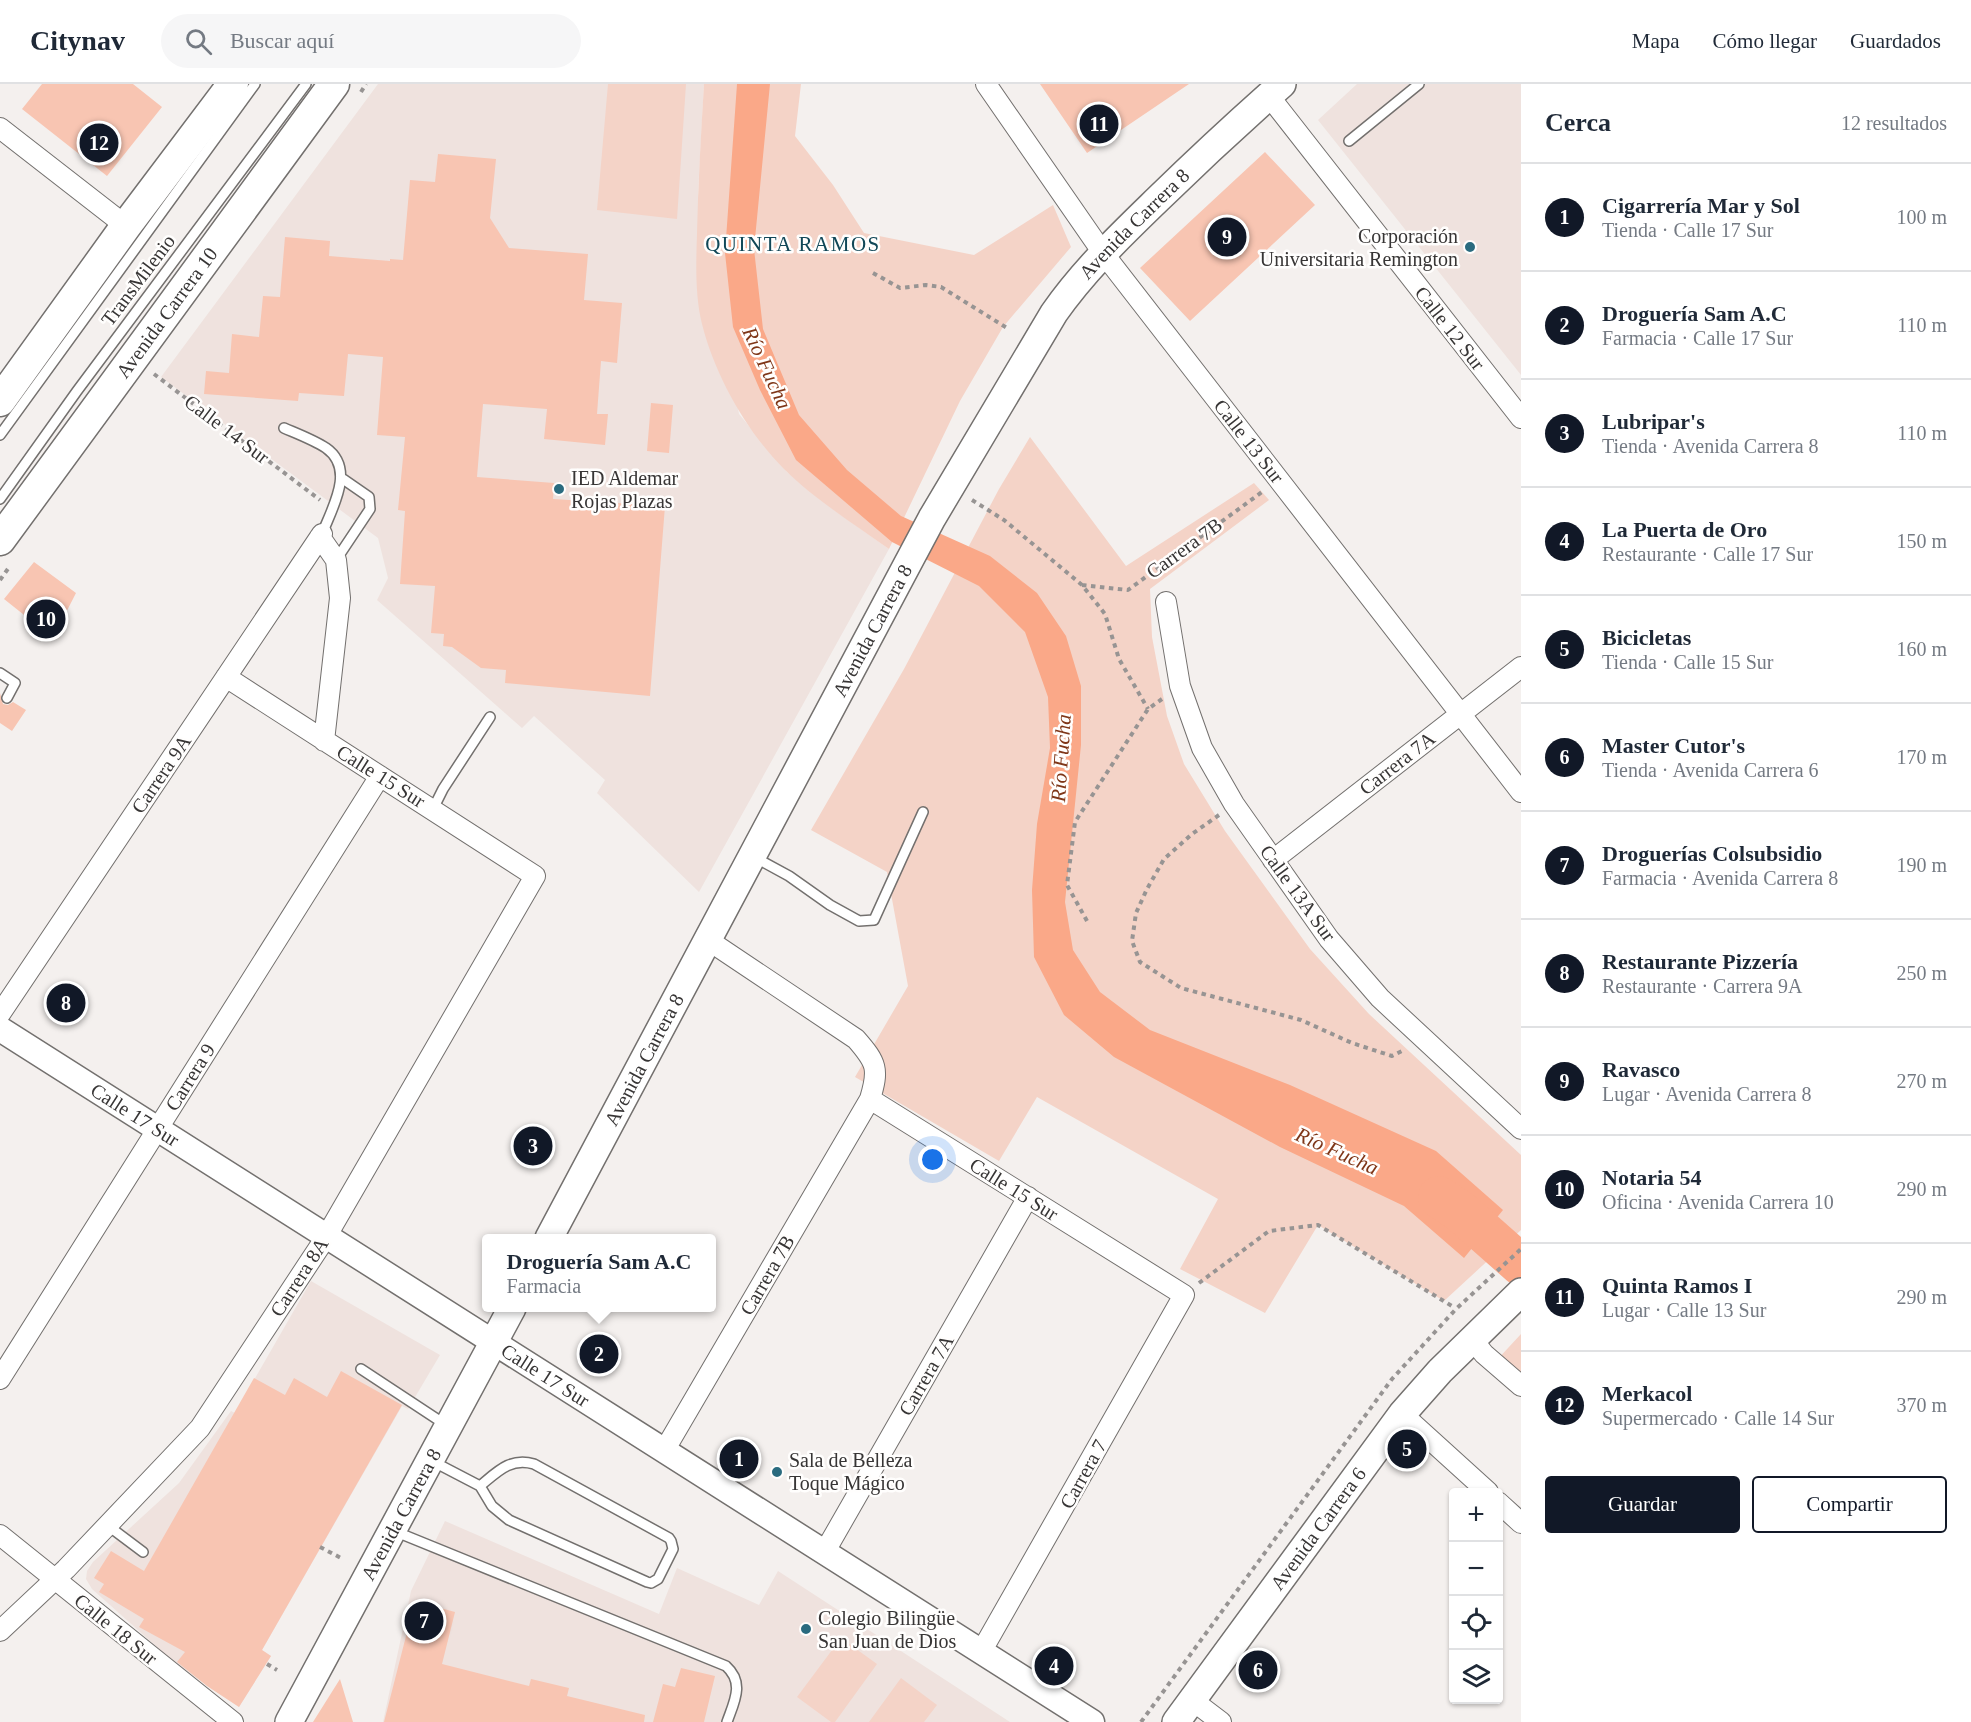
<!DOCTYPE html>
<html lang="es">
<meta charset="utf-8">
<style>
:root{--surface:#fff;--page:#f6f6f7;--text:#1f2937;--muted:#747a83;--line:#e0e1e3;--accent:#111827}
body{margin:0;font-family:"Times New Roman",serif;background:var(--page);color:var(--text)}
.controls{position:absolute;right:18px;bottom:18px;display:grid;overflow:hidden;border-radius:6px;box-shadow:0 2px 4px #0004}
.controls button{width:54px;height:54px;display:grid;place-items:center;padding:0;border:0;border-bottom:2px solid var(--line);background:var(--surface);color:var(--text);font:30px sans-serif}
.you{position:absolute;left:933px;top:1076px;width:21px;height:21px;margin:-15px;border:4px solid #fff;border-radius:50%;background:#1a73e8;box-shadow:0 0 0 9px #1a73e833}
.badge{display:grid;place-items:center;width:39px;height:39px;border-radius:50%;background:var(--accent);color:#fff;font-size:20px;font-weight:700}
.pin{position:absolute;translate:-50% -50%;border:3px solid #fff;box-shadow:0 2px 6px #0006}
.popup{position:absolute;left:482px;top:1150px;width:234px;height:78px;box-sizing:border-box;display:grid;place-content:center;border-radius:6px;background:var(--surface);filter:drop-shadow(0 2px 4px #0005);font-size:20px;white-space:nowrap;color:var(--muted)}
.popup b{font-size:22px;color:var(--text)}
.popup::after{content:'';position:absolute;left:50%;top:100%;margin-left:-12px;border:12px solid transparent;border-top-color:var(--surface)}
.list{margin:0;padding:0;list-style:none}
h2{display:flex;justify-content:space-between;align-items:center;height:78px;margin:0;padding:0 24px;font-size:26px}
h2 small{font-size:20px;font-weight:400;color:var(--muted)}
.list li{display:grid;grid-template-columns:39px 1fr auto;gap:18px;align-items:center;box-sizing:border-box;height:108px;padding:0 24px;border-top:2px solid var(--line)}
.list b{display:block;font-size:22px;white-space:nowrap}
.list p{margin:0;font-size:20px;white-space:nowrap;color:var(--muted)}
.list em{font-size:20px;font-style:normal;color:var(--muted)}
.actions{display:flex;gap:12px;padding:18px 24px}
.actions a{flex:1;padding:14px 0;border:2px solid var(--accent);border-radius:6px;text-align:center;font-size:21px;color:var(--accent)}
.actions .main{background:var(--accent);color:#fff}
.icon{flex:none;width:33px;height:33px;fill:none;stroke:currentColor;stroke-width:2;stroke-linecap:round;stroke-linejoin:round}
.map{position:relative;flex:none;width:1521px;height:1638px;overflow:hidden}
header{display:flex;align-items:center;gap:36px;box-sizing:border-box;height:84px;padding:0 30px;background:var(--surface);border-bottom:2px solid var(--line)}
header strong{font-size:28px}
nav{display:flex;gap:33px;margin-inline-start:auto;font-size:21px}
.search{width:420px;height:54px;background:var(--page);display:flex;align-items:center;gap:15px;box-sizing:border-box;padding:0 21px;border-radius:33px;color:var(--muted);font-size:22px}
main{display:flex}
aside{flex:1;background:var(--surface)}
.map>svg:first-child{display:block}
</style>
<header>
<strong>Citynav</strong>
<div class="search"><svg class="icon" aria-label="search" viewBox="0 0 24 24"><circle cx="10" cy="10" r="6"/><path d="M15 15l6 6"/></svg>Buscar aquí</div>
<nav><a>Mapa</a><a>Cómo llegar</a><a>Guardados</a></nav>
</header>
<main>
<div class="map">
<svg width="1521" height="1638" viewBox="0 0 1521 1638">
<rect width="100%" height="100%" fill="#f4f0ee"/>
<!-- built -->
<path fill="#efe2de" d="M 378,0 L 704,0 L 698,109 L 739,330 L 787,388 L 834,426 L 889,465 L 699,808 L 597,709 L 605,696 L 534,632 L 522,644 L 377,516 L 388,494 L 378,454 L 161,293 Z
M 1357,0 L 1521,0 L 1521,291 L 1318,36 Z
M 311,1197 L 440,1271 L 408,1325 L 402,1322 L 262,1566 L 271,1572 L 239,1623 L 176,1580 L 92,1505 L 86,1495 L 87,1487 L 93,1478 L 179,1399 L 231,1327 L 235,1329 Z
M 445,1437 L 659,1530 L 677,1484 L 759,1521 L 778,1487 L 1010,1638 L 383,1638 L 411,1507 Z"/>
<!-- green -->
<path fill="#f4d3c7" d="M 608,0 L 686,0 L 677,135 L 597,126 Z
M 704,0 L 801,0 L 795,52 L 833,101 L 864,149 L 974,171 L 1053,121 L 1071,163 L 1003,243 L 960,317 L 889,465 C 855,441 813,414 784,385 C 747,348 715,292 702,240 C 695,212 696,179 697,150 C 698,100 701,50 704,0 Z
M 1030,353 L 1126,482 L 1254,399 L 1269,416 L 1150,505 L 1152,553 L 1167,632 L 1184,680 L 1225,747 L 1310,865 L 1369,930 L 1521,1071 L 1521,1146 L 1444,1217 L 1318,1141 L 1265,1229 L 1180,1185 L 1218,1115 L 1037,1013 L 999,1077 L 855,993 L 908,902 L 887,788 L 811,746 L 904,585 L 999,405 Z
M 1521,1250 L 1521,1301 L 1496,1277 Z
M 841,1554 L 877,1580 L 835,1638 L 831,1638 L 797,1613 Z
M 901,1594 L 937,1621 L 924,1638 L 869,1638 Z"/>
<!-- water -->
<path fill="#faa888" d="M 737,0 L 770,0 L 754,165 L 763,245 L 799,331 L 847,386 L 901,432 L 990,472 L 1037,509 L 1066,552 L 1081,602 L 1081,661 L 1065,818 L 1073,866 L 1100,908 L 1150,946 L 1290,1001 L 1436,1067 L 1503,1126 L 1464,1174 L 1404,1122 L 1280,1063 L 1114,973 L 1064,931 L 1034,873 L 1032,806 L 1037,740 L 1050,664 L 1048,613 L 1025,548 L 979,502 L 892,458 L 796,376 L 760,306 L 733,243 L 725,169 Z"/>
<g fill="none" stroke-linecap="round" stroke-linejoin="round">
<!-- river -->
<path stroke="#faa888" stroke-width="42" d="M 1439,1113 L 1461,1128 L 1521,1181"/>
</g>
<!-- building -->
<path fill="#f8c5b2" d="M 42,0 L 133,0 L 162,23 L 107,92 L 22,25 Z
M 1040,0 L 1189,0 L 1087,69 Z
M 1265,68 L 1315,121 L 1190,237 L 1140,184 Z
M 438,70 L 496,75 L 490,134 L 509,164 L 588,170 L 584,216 L 622,219 L 617,279 L 601,277 L 597,330 L 608,330 L 605,361 L 544,355 L 547,325 L 483,320 L 477,393 L 554,399 L 553,415 L 665,422 L 650,612 L 505,599 L 506,586 L 481,584 L 452,563 L 443,562 L 444,550 L 431,549 L 435,502 L 400,500 L 405,427 L 398,426 L 405,353 L 377,351 L 383,273 L 348,270 L 344,312 L 299,309 L 298,317 L 204,310 L 206,287 L 229,289 L 232,250 L 259,253 L 263,212 L 280,213 L 285,153 L 330,157 L 329,172 L 390,177 L 390,175 L 403,176 L 410,96 L 435,98 Z
M 651,319 L 673,321 L 669,369 L 647,367 Z
M 34,478 L 76,509 L 53,554 L 4,515 Z
M 0,609 L 3,620 L 8,621 L 13,618 L 26,626 L 12,647 L 0,639 Z
M 341,1287 L 402,1321 L 262,1566 L 271,1572 L 239,1623 L 207,1602 L 177,1578 L 185,1568 L 139,1543 L 144,1535 L 99,1508 L 104,1500 L 94,1494 L 111,1467 L 144,1487 L 254,1294 L 285,1311 L 294,1294 L 327,1313 Z
M 415,1517 L 455,1528 L 442,1580 L 529,1602 L 531,1595 L 569,1604 L 567,1612 L 645,1631 L 644,1638 L 384,1638 Z
M 681,1584 L 715,1592 L 704,1638 L 653,1638 L 663,1600 L 675,1603 Z
M 340,1595 L 353,1638 L 313,1638 Z"/>
<g fill="none" stroke-linecap="round" stroke-linejoin="round">
<defs>
<path id="service" d="M 1349,57 L 1419,0
M 284,344 C 298,350 314,356 326,364 C 356,385 332,424 322,450
M 0,351 L 255,0
M 0,415 L 77,307 L 306,0
M 336,476 L 370,425 L 369,413 L 343,395
M 0,589 L 15,599 L 7,614
M 433,725 L 443,705 L 490,633
M 756,774 L 789,792 L 830,821 L 859,837 L 874,836 L 923,728
M 361,1285 L 446,1341
M 432,1377 L 480,1402 L 492,1422 L 509,1436 L 647,1498 L 651,1499 L 658,1495 L 673,1465 L 671,1457 L 669,1454 L 534,1380 C 510,1373 497,1388 480,1402
M 107,1441 L 143,1468
M 394,1447 L 726,1582 C 745,1599 734,1618 727,1638"/>
<path id="minor" d="M 986,0 L 1103,169 L 1521,708
M 1269,12 L 1521,334
M 0,44 L 126,142
M 320,453 L 336,476 L 340,514 L 324,657
M 1166,518 L 1180,602 L 1202,664 L 1234,720 L 1329,855 L 1380,914 L 1521,1045
M 1273,776 L 1521,583
M 0,930 L 322,450
M 870,1015 L 1184,1211 L 981,1568
M 1472,1255 L 1484,1270 L 1521,1302
M 0,1295 L 380,692
M 1402,1330 L 1488,1408
M 664,1367 L 870,1015 C 879,985 877,979 856,955 L 708,856
M 1498,1418 L 1521,1439
M 0,1451 L 233,1638
M 824,1469 L 1028,1113
M 0,1547 L 66,1485 L 200,1344 L 326,1153 L 535,792 L 226,593
M 1192,1616 L 1221,1638"/>
<g id="tertiary">
<path id="s1" d="M 0,945 L 1092,1638"/>
</g>
<g id="secondary">
<path id="s2" d="M 549,1154 L 932,434 L 1054,229 C 1084,186 1121,151 1158,115 C 1199,75 1240,37 1282,0"/>
<path id="s3" d="M 289,1638 L 512,1224"/>
<path id="s4" d="M 1176,1638 L 1402,1330 L 1440,1287 L 1521,1208"/>
</g>
<g id="primary">
<path d="M 0,317 L 126,142 L 233,0"/>
<path id="s5" d="M 0,456 L 334,0"/>
</g>
</defs>
<!-- service casing -->
<use href="#service" stroke="#73706e" stroke-width="12"/>
<!-- minor casing -->
<use href="#minor" stroke="#73706e" stroke-width="22"/>
<!-- tertiary casing -->
<use href="#tertiary" stroke="#73706e" stroke-width="27"/>
<!-- secondary casing -->
<use href="#secondary" stroke="#73706e" stroke-width="30"/>
<!-- primary casing -->
<use href="#primary" stroke="#73706e" stroke-width="33"/>
<!-- path -->
<path stroke="#979493" stroke-width="4" stroke-dasharray="4.5 4.5" stroke-linecap="butt" d="M 361,8 L 366,0
M 873,189 L 900,204 L 926,201 L 941,203 L 1007,244
M 154,290 L 320,416
M 972,416 L 1004,436 L 1082,501 L 1105,530 L 1119,575 L 1148,625
M 0,496 L 10,482
M 1082,501 L 1128,506 L 1262,408
M 1219,731 L 1192,750 L 1164,775 L 1147,805 L 1136,829 L 1132,857 L 1140,878 L 1181,904 L 1301,936 L 1352,959 L 1392,972 L 1404,966
M 1087,837 L 1067,801 L 1075,738 L 1148,625 L 1162,615
M 1199,1199 L 1269,1147 L 1318,1141 L 1452,1222
M 320,1463 L 343,1475
M 267,1580 L 277,1586
M 1141,1638 L 1392,1295 L 1456,1225 L 1521,1165"/>
<!-- service -->
<use href="#service" stroke="#fff" stroke-width="9"/>
<!-- minor -->
<use href="#minor" stroke="#fff" stroke-width="20"/>
<!-- tertiary -->
<use href="#tertiary" stroke="#fff" stroke-width="24"/>
<!-- secondary -->
<use href="#secondary" stroke="#fff" stroke-width="27"/>
<!-- primary -->
<use href="#primary" stroke="#fff" stroke-width="30"/>
</g>
<!-- markers -->
<g fill="#2a6b7f" stroke="#fffefd" stroke-width="2">
<circle cx="1470" cy="163" r="6"/>
<circle cx="559" cy="405" r="6"/>
<circle cx="777" cy="1388" r="6"/>
<circle cx="806" cy="1545" r="6"/>
</g>
<g text-anchor="middle" dominant-baseline="central" stroke-width="5" stroke-linejoin="round" paint-order="stroke">
<!-- street labels -->
<g font-size="20" fill="#373535" stroke="#fffefd">
<text stroke="none"><textPath href="#s2" startOffset="1174">Avenida Carrera 8</textPath></text>
<text transform="translate(138 196) rotate(-53)">TransMilenio</text>
<text stroke="none"><textPath href="#s5" startOffset="282">Avenida Carrera 10</textPath></text>
<text transform="translate(1450 244) rotate(52)">Calle 12 Sur</text>
<text transform="translate(227 345) rotate(37)">Calle 14 Sur</text>
<text transform="translate(1249 357) rotate(52)">Calle 13 Sur</text>
<text transform="translate(1184 464) rotate(-36)">Carrera 7B</text>
<text stroke="none"><textPath href="#s2" startOffset="688">Avenida Carrera 8</textPath></text>
<text transform="translate(1397 679) rotate(-38)">Carrera 7A</text>
<text transform="translate(161 690) rotate(-56)">Carrera 9A</text>
<text transform="translate(381 692) rotate(32)">Calle 15 Sur</text>
<text transform="translate(1298 809) rotate(54)">Calle 13A Sur</text>
<text stroke="none"><textPath href="#s2" startOffset="202">Avenida Carrera 8</textPath></text>
<text transform="translate(190 993) rotate(-58)">Carrera 9</text>
<text stroke="none"><textPath href="#s1" startOffset="160">Calle 17 Sur</textPath></text>
<text transform="translate(1014 1105) rotate(32)">Calle 15 Sur</text>
<text transform="translate(767 1191) rotate(-60)">Carrera 7B</text>
<text transform="translate(299 1193) rotate(-57)">Carrera 8A</text>
<text transform="translate(926 1291) rotate(-60)">Carrera 7A</text>
<text stroke="none"><textPath href="#s1" startOffset="646">Calle 17 Sur</textPath></text>
<text transform="translate(1083 1390) rotate(-61)">Carrera 7</text>
<text stroke="none"><textPath href="#s3" startOffset="236">Avenida Carrera 8</textPath></text>
<text stroke="none"><textPath href="#s4" startOffset="240">Avenida Carrera 6</textPath></text>
<text transform="translate(116 1545) rotate(39)">Calle 18 Sur</text>
</g>
<!-- poi labels -->
<g font-size="20" fill="#373535" stroke="#fffefd" text-anchor="start">
<text x="1458" y="152" text-anchor="end">Corporación<tspan x="1458" dy="23">Universitaria Remington</tspan></text>
<text x="571" y="394">IED Aldemar<tspan x="571" dy="23">Rojas Plazas</tspan></text>
<text x="789" y="1376">Sala de Belleza<tspan x="789" dy="23">Toque Mágico</tspan></text>
<text x="818" y="1534">Colegio Bilingüe<tspan x="818" dy="23">San Juan de Dios</tspan></text>
</g>
<!-- neighbourhood labels -->
<g font-size="21" letter-spacing="1.5" fill="#114757" stroke="#fffefd">
<text x="793" y="160">QUINTA RAMOS</text>
</g>
<!-- water labels -->
<g font-size="21" font-style="italic" fill="#7f3618" stroke="#fffefd">
<text transform="translate(767 284) rotate(65)">Río Fucha</text>
<text transform="translate(1061 674) rotate(-86)">Río Fucha</text>
<text transform="translate(1337 1067) rotate(24)">Río Fucha</text>
</g>
</g>
</svg>
<div class="controls">
<button>+</button>
<button>−</button>
<button><svg class="icon" aria-label="locate" viewBox="0 0 24 24"><circle cx="12" cy="12" r="6"/><path d="M12 2v4M12 18v4M2 12h4M18 12h4"/></svg></button>
<button><svg class="icon" aria-label="layers" viewBox="0 0 24 24"><path d="M12 4l9 5-9 5-9-5zM3 14l9 5 9-5"/></svg></button>
</div>
<div class="you"></div>
<div class="pin badge" style="left:739px;top:1375px">1</div>
<div class="pin badge" style="left:599px;top:1270px">2</div>
<div class="popup"><b>Droguería Sam A.C</b>Farmacia</div>
<div class="pin badge" style="left:533px;top:1062px">3</div>
<div class="pin badge" style="left:1054px;top:1582px">4</div>
<div class="pin badge" style="left:1407px;top:1365px">5</div>
<div class="pin badge" style="left:1258px;top:1586px">6</div>
<div class="pin badge" style="left:424px;top:1537px">7</div>
<div class="pin badge" style="left:66px;top:919px">8</div>
<div class="pin badge" style="left:1227px;top:153px">9</div>
<div class="pin badge" style="left:46px;top:535px">10</div>
<div class="pin badge" style="left:1099px;top:40px">11</div>
<div class="pin badge" style="left:99px;top:59px">12</div>
</div>
<aside>
<h2>Cerca<small>12 resultados</small></h2>
<ul class="list">
<li><span class="badge">1</span><div><b>Cigarrería Mar y Sol</b><p>Tienda · Calle 17 Sur</p></div><em>100 m</em></li>
<li><span class="badge">2</span><div><b>Droguería Sam A.C</b><p>Farmacia · Calle 17 Sur</p></div><em>110 m</em></li>
<li><span class="badge">3</span><div><b>Lubripar's</b><p>Tienda · Avenida Carrera 8</p></div><em>110 m</em></li>
<li><span class="badge">4</span><div><b>La Puerta de Oro</b><p>Restaurante · Calle 17 Sur</p></div><em>150 m</em></li>
<li><span class="badge">5</span><div><b>Bicicletas</b><p>Tienda · Calle 15 Sur</p></div><em>160 m</em></li>
<li><span class="badge">6</span><div><b>Master Cutor's</b><p>Tienda · Avenida Carrera 6</p></div><em>170 m</em></li>
<li><span class="badge">7</span><div><b>Droguerías Colsubsidio</b><p>Farmacia · Avenida Carrera 8</p></div><em>190 m</em></li>
<li><span class="badge">8</span><div><b>Restaurante Pizzería</b><p>Restaurante · Carrera 9A</p></div><em>250 m</em></li>
<li><span class="badge">9</span><div><b>Ravasco</b><p>Lugar · Avenida Carrera 8</p></div><em>270 m</em></li>
<li><span class="badge">10</span><div><b>Notaria 54</b><p>Oficina · Avenida Carrera 10</p></div><em>290 m</em></li>
<li><span class="badge">11</span><div><b>Quinta Ramos I</b><p>Lugar · Calle 13 Sur</p></div><em>290 m</em></li>
<li><span class="badge">12</span><div><b>Merkacol</b><p>Supermercado · Calle 14 Sur</p></div><em>370 m</em></li>
</ul>
<div class="actions"><a class="main">Guardar</a><a>Compartir</a></div>
</aside>
</main>
